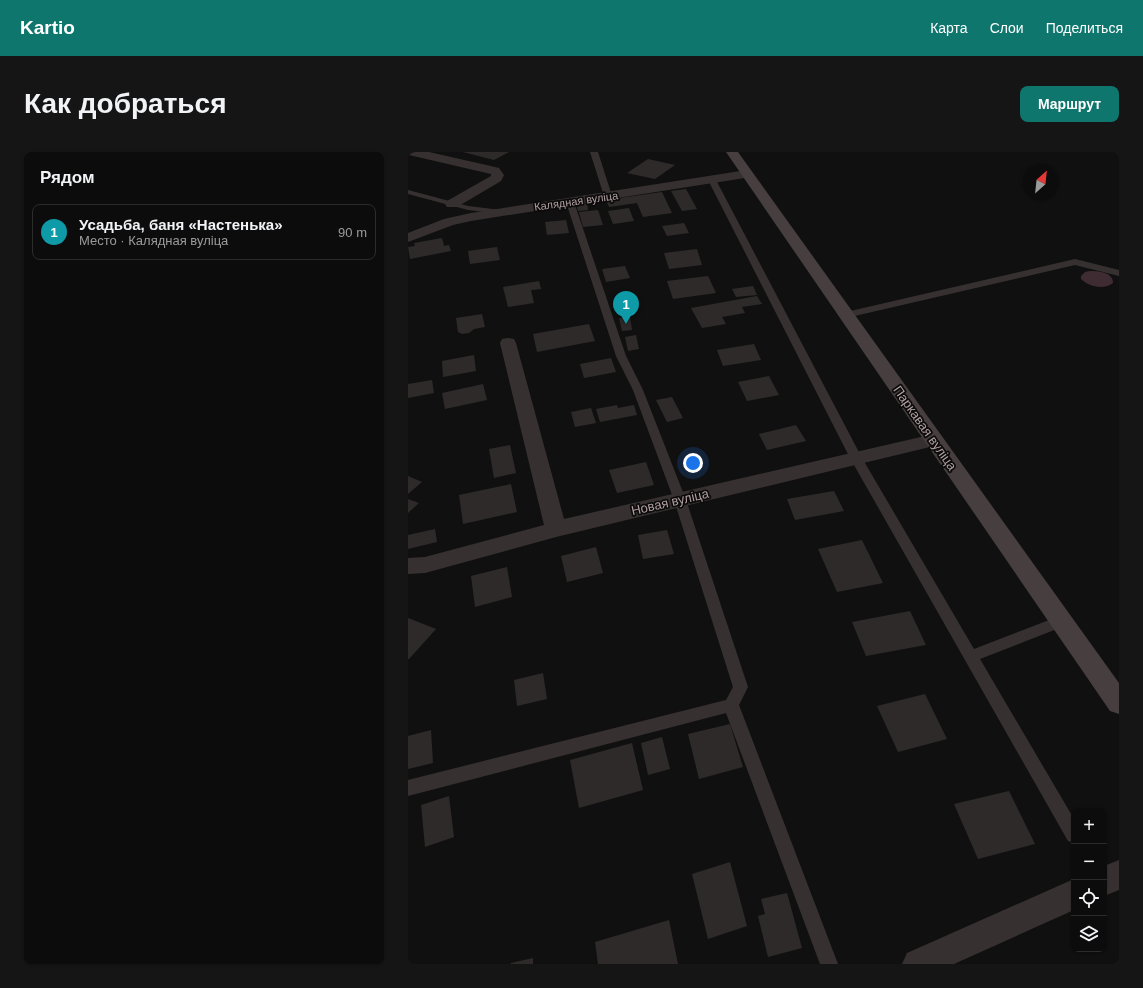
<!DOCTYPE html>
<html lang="ru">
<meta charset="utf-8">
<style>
:root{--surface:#0d0c0c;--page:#161515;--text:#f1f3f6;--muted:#9a9b9d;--line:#2d2c2d;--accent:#0f766e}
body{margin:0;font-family:Helvetica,sans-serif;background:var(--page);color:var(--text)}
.controls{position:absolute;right:12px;bottom:12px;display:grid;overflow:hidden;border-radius:8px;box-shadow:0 1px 3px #0004}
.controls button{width:36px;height:36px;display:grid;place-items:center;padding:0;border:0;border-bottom:1px solid var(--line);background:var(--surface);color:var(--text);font:20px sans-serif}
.compass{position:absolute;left:615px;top:12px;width:36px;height:36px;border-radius:50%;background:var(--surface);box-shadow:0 1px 3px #0004;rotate:27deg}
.you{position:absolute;left:285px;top:311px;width:14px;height:14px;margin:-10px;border:3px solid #fff;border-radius:50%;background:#1a73e8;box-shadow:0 0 0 6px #1a73e833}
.badge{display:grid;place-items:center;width:26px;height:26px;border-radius:50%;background:var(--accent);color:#fff;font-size:13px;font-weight:700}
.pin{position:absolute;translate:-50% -33px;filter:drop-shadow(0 1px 2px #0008)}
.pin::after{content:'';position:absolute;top:21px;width:14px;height:12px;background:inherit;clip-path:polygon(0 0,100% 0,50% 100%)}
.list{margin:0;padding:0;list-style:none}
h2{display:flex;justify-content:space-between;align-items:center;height:52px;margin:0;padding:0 16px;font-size:17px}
h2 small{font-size:13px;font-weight:400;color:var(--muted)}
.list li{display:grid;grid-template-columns:26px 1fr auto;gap:12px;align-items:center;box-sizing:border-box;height:56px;margin:0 8px 8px;padding:0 8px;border:1px solid var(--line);border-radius:8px}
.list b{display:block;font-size:15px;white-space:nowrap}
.list p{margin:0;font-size:13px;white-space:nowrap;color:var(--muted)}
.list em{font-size:13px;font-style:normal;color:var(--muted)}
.icon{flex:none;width:22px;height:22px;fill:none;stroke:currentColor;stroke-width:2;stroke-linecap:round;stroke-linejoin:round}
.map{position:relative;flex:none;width:711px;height:812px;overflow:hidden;border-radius:8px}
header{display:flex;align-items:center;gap:24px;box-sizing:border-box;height:56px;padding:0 20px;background:var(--accent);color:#fff}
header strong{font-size:19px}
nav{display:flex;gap:22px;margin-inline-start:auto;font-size:14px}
.intro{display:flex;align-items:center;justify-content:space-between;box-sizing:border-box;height:96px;padding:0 24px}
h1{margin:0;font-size:28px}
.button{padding:10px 18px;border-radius:8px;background:var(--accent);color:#fff;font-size:14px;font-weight:700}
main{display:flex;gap:24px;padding:0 24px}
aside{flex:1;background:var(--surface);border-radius:8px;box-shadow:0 1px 3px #0004}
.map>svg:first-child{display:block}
</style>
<header>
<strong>Kartio</strong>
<nav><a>Карта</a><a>Слои</a><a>Поделиться</a></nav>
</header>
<div class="intro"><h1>Как добраться</h1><a class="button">Маршрут</a></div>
<main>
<aside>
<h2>Рядом<small></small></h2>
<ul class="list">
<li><span class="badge" style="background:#0f9aa8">1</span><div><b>Усадьба, баня «Настенька»</b><p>Место · Калядная вуліца</p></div><em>90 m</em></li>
</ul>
</aside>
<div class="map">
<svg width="711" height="812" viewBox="0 0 711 812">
<rect width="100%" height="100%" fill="#111010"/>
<!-- water -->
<path fill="#3f2c32" d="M 682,119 C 690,119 705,120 705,131 C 696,138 681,135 673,127 L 673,124 L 677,120 Z"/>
<!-- building -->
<path fill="#2e2a2a" d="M 55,0 L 101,0 L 86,8 Z
M 240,7 L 267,13 L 247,27 L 219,21 Z
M 278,37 L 289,57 L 274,59 L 263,39 Z
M 254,40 L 264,61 L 235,65 L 229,51 L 201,55 L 198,48 Z
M 179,50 L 180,58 L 170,59 L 168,51 Z
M 221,56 L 226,69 L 205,72 L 200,59 Z
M 190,58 L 195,73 L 175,75 L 171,60 Z
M 158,68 L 161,81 L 139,83 L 137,70 Z
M 276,71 L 281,81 L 259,84 L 254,74 Z
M 34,86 L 36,94 L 41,93 L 43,99 L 2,107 L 0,95 L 7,94 L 6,91 Z
M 89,95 L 92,108 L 62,112 L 60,99 Z
M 289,97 L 294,113 L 261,117 L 256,101 Z
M 217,114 L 222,126 L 198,130 L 194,117 Z
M 300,124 L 308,141 L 265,147 L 259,129 Z
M 131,129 L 133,137 L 123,138 L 126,151 L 100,155 L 95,135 Z
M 345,134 L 349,143 L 328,145 L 324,137 Z
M 349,144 L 354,152 L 334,155 L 337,161 L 314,165 L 318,172 L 294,176 L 283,156 Z
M 74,162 L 77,175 L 66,177 L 61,181 L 54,182 L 50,180 L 48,166 Z
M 222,164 L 224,178 L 214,179 L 211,166 Z
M 181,172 L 187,189 L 129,200 L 125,182 Z
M 228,183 L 231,197 L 220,199 L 217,185 Z
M 346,192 L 353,208 L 315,214 L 309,198 Z
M 66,203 L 68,219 L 35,225 L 34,209 Z
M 203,206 L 208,220 L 176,226 L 172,212 Z
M 361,224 L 371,243 L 339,249 L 330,230 Z
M 24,228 L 26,241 L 0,246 L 0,232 Z
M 75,232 L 79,248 L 37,257 L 34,241 Z
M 264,245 L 275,266 L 259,270 L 248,248 Z
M 209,253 L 210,256 L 226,253 L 229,263 L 192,270 L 188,257 Z
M 183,256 L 188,271 L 167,275 L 163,260 Z
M 388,273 L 398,289 L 359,298 L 351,282 Z
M 102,293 L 108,321 L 86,326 L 81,297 Z
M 238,310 L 246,333 L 209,341 L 201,318 Z
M 0,324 L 14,330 L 0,342 Z
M 103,332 L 109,360 L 55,372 L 51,343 Z
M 426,339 L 436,359 L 387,368 L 379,347 Z
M 0,347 L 11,351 L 0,361 Z
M 27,377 L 29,390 L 0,397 L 0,383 Z
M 259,378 L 266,402 L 235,407 L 230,383 Z
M 454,388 L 475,431 L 429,440 L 410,397 Z
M 188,395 L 195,421 L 159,430 L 153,404 Z
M 99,415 L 104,445 L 67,455 L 63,424 Z
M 502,459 L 518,493 L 458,504 L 444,470 Z
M 0,466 L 28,477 L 1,507 L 0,507 Z
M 135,521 L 139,547 L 109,554 L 106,528 Z
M 517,542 L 539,587 L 490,600 L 469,554 Z
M 322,572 L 335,615 L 291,627 L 280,582 Z
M 23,578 L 25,611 L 0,617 L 0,584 Z
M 254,585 L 262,617 L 240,623 L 233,591 Z
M 224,591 L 235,638 L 171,656 L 162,608 Z
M 601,639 L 627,692 L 570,707 L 546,652 Z
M 41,644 L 46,685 L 17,695 L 13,653 Z
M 322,710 L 339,774 L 300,787 L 284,722 Z
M 379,741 L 394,796 L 360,805 L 350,764 L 357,762 L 353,747 Z
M 261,768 L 270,812 L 190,812 L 187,790 Z
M 125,806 L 125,812 L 103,812 L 103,811 Z"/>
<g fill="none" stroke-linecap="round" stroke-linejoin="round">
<!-- service -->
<path fill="#363130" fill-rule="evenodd" d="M 182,0 L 190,0 L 204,44 L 203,46 L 197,46 L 196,44 Z
M 301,26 L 307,26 L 308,28 L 454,306 L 566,497 L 649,465 L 654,463 L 659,465 L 661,469 L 659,473 L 572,507 L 666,667 L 666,691 L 660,689 L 442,306 L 300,28 Z
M 0,38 L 60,54 L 93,58 L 97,60 L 93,62 L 60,58 L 0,42 Z
M 159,48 L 165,48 L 166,50 L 218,204 L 235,238 L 278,348 L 340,535 L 331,553 L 430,812 L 412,812 L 318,561 L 0,644 L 0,628 L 318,548 L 325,535 L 266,348 L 225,238 L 208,204 L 158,50 Z
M 667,107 L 711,118 L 711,124 L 667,113 L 438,166 L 433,163 L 438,160 Z"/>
<!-- minor -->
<path fill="#363130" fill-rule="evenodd" d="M 0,0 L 21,0 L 87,15 L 91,16 L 96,23 L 93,29 L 49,55 L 39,55 L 37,52 L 39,49 L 83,24 L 83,22 L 1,3 Z
M 339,18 L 343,19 L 345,22 L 343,25 L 63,69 L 45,73 L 0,90 L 0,81 L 36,67 L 63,61 Z
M 100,186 L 106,187 L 108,191 L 156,367 L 526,282 L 533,284 L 536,288 L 533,292 L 526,294 L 148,385 L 17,421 L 0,422 L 0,406 L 17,405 L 136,373 L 92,191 L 94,187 Z
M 711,708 L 711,738 L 696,744 L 696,714 Z
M 666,727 L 666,758 L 546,812 L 494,812 L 499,801 Z"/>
<!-- secondary -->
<path fill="#463e3f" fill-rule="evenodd" d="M 318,0 L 330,0 L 711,531 L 711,562 L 702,559 Z"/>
</g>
<g text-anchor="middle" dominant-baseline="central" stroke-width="3.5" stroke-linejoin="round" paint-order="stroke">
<!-- far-street labels -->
<g font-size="11" fill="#b3a0a2" stroke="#0c0b0b">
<text transform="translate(168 49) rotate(-8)">Калядная вуліца</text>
</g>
<!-- street labels -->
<g font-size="13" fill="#b3a0a2" stroke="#0c0b0b">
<text transform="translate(517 276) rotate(55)">Паркавая вуліца</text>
<text transform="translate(262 350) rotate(-13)">Новая вуліца</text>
</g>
</g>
</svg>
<div class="controls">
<button>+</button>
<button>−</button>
<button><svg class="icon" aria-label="locate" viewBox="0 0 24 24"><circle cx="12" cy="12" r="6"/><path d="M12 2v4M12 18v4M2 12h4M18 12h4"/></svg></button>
<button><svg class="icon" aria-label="layers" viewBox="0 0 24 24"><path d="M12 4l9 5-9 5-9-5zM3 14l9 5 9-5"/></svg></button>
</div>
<svg class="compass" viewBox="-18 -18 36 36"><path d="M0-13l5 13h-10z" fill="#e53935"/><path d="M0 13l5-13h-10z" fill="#9a9b9d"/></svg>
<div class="you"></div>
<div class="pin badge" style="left:218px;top:172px;background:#0f9aa8">1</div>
</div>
</main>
